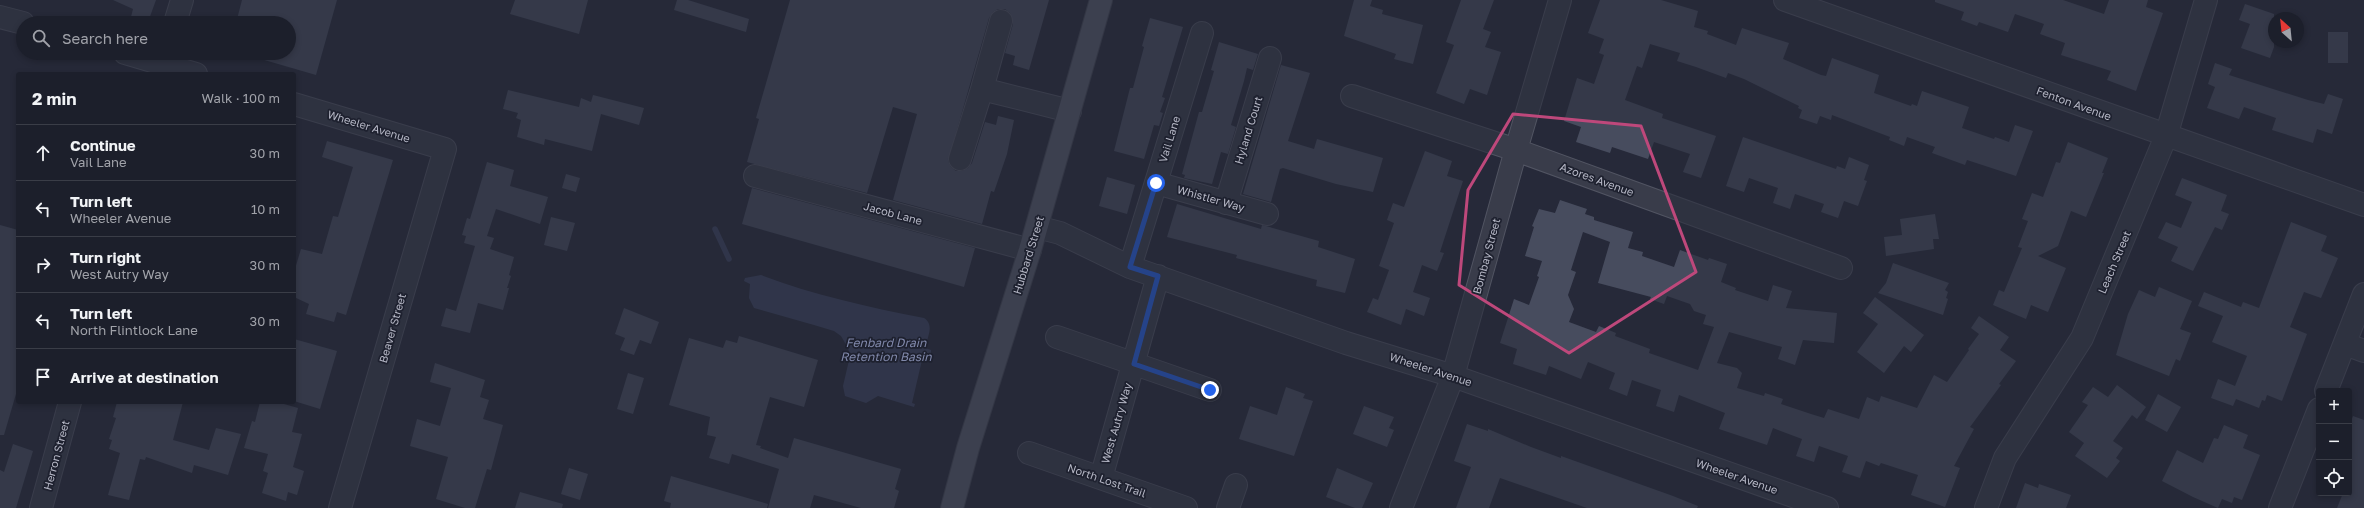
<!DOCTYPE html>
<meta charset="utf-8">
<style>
:root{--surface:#1c1f2b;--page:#252733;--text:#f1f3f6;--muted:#a0a2a9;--line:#3a3d47}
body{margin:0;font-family:"Golos Text",sans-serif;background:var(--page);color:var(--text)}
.controls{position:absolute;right:12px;bottom:12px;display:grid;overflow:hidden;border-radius:4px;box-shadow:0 2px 6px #0003}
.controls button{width:36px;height:36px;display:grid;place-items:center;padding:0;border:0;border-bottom:1px solid var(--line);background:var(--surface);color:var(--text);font:20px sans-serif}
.compass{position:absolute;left:2268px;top:12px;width:36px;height:36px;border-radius:50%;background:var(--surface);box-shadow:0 2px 6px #0003;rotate:333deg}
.stop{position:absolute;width:12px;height:12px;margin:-9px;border:3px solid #2563eb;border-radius:50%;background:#fff}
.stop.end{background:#2563eb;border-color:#fff;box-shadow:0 1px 4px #0008}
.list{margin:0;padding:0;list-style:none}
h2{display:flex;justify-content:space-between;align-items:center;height:52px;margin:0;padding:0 16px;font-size:17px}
h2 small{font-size:13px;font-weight:400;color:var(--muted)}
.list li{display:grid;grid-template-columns:26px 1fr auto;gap:12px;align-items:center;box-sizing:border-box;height:56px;padding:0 16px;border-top:1px solid var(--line)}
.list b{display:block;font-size:15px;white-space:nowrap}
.list p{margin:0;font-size:13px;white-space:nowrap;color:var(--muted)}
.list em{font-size:13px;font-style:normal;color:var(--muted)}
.icon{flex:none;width:22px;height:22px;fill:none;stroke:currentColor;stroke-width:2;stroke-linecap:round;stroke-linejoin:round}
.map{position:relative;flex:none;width:2364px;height:508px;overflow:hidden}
.search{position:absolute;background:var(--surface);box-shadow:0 2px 6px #0003;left:16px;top:16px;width:280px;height:44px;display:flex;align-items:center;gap:10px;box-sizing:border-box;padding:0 14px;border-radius:22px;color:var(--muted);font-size:15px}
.panel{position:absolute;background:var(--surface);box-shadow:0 2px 6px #0003;left:16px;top:72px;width:280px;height:332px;border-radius:4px}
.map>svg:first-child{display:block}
</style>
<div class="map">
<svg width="2364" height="508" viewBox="0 0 2364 508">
<rect width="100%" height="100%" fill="#262939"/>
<!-- water -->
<path fill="#3d4460" d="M 761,275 C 813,295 869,307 924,318 C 935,325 927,338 925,348 L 931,350 L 931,353 L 922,360 L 912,403 L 915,404 L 914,407 L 878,396 L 866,403 L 845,396 L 843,386 L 850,356 L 848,348 L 841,336 L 834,331 L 814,325 L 754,308 L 749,298 L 750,284 L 744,281 L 745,278 Z"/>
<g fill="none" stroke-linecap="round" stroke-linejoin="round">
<!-- stream -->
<path stroke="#3d4460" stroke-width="5.5" d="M 715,229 L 729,259"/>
</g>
<!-- building -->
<path fill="#474c5e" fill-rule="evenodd" d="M 113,0 L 156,0 L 148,22 L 131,17 L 133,9 Z
M 242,0 L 337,0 L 316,75 L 254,57 L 255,53 L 289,53 L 289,23 L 236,23 Z
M 515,0 L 588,0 L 579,34 L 510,14 Z
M 677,0 L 688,0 L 749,19 L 746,32 L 674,10 Z
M 790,0 L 1049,0 L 1029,70 L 1013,65 L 1015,56 L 1005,53 L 1013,24 L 1010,13 L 1005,9 L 998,9 L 993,12 L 989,18 L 948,161 L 951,167 L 956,171 L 962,171 L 968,168 L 972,163 L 985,122 L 996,125 L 998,116 L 1014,120 L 1007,154 L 994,192 L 991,191 L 982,224 L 893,200 L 917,114 L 893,107 L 867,193 L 747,162 L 759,119 L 756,118 Z
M 1354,0 L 1372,0 L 1370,6 L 1383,10 L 1382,14 L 1423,25 L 1413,64 L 1394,59 L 1396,54 L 1344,36 Z
M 1461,0 L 1494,0 L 1483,29 L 1491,32 L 1485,47 L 1501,52 L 1487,95 L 1470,89 L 1464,104 L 1436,93 L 1454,45 L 1446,42 Z
M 1600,0 L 1661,0 L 1698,11 L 1694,27 L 1708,31 L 1707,34 L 1736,45 L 1742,28 L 1789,43 L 1783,59 L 1821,75 L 1826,76 L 1832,58 L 1846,63 L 1879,75 L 1874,93 L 1911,106 L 1912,104 L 1917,106 L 1922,91 L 1969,107 L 1962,128 L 1994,139 L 1995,137 L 2009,142 L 2015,125 L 2033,131 L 2016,176 L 1967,160 L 1965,165 L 1932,153 L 1935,147 L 1907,137 L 1904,146 L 1889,140 L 1890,137 L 1832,115 L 1831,120 L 1820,116 L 1817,124 L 1799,118 L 1802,110 L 1798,108 L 1799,106 L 1744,79 L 1728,73 L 1726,78 L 1696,67 L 1677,61 L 1680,53 L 1650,44 L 1642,68 L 1637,66 L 1625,100 L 1663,114 L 1662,118 L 1716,136 L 1701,178 L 1683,172 L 1690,154 L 1654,142 L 1648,159 L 1612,147 L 1610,153 L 1576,142 L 1581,127 L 1564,121 L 1577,78 L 1594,84 L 1604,55 L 1599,53 L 1604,39 L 1588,33 Z
M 1935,0 L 2063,0 L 2104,14 L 2109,0 L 2148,0 L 2146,7 L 2163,13 L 2136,91 L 2107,80 L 2111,71 L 2061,55 L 2065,43 L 2040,34 L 2044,24 L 2015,14 L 2008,32 L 1979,22 L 1977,26 L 1961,20 L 1964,12 L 1935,2 Z
M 2245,4 L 2274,14 L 2274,47 L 2270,58 L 2241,48 L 2250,24 L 2239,20 Z
M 1150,18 L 1183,27 L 1162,97 L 1165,98 L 1160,112 L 1163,113 L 1159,126 L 1154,125 L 1144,159 L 1114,151 L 1130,88 L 1133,88 L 1144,47 L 1142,46 Z
M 2328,32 L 2348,32 L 2348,63 L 2328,63 Z
M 1219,42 L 1258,54 L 1253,70 L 1247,68 L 1244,81 L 1231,125 L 1236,127 L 1228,154 L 1221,152 L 1212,184 L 1184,178 L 1185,175 L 1182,174 L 1199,112 L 1202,112 L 1214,71 L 1211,70 Z
M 2215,63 L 2232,69 L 2229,75 L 2308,100 L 2324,104 L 2328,94 L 2343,99 L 2332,134 L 2317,129 L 2313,143 L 2272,130 L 2276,118 L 2244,107 L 2239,119 L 2207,108 L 2215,87 L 2208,84 Z
M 1281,65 L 1310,73 L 1288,141 L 1314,149 L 1317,139 L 1383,158 L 1373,192 L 1336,184 L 1283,168 L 1280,169 L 1271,202 L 1243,194 Z
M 508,90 L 579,107 L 581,98 L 591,102 L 593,95 L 644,108 L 639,125 L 601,114 L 592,151 L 545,139 L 544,145 L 517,137 L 521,120 L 516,118 L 518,113 L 503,109 Z
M 1743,137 L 1836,169 L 1837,166 L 1845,169 L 1849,157 L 1869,165 L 1864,180 L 1867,181 L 1858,206 L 1844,201 L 1838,218 L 1821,212 L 1824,204 L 1795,194 L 1790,209 L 1773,203 L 1778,188 L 1749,178 L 1744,192 L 1726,186 Z
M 327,141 L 393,160 L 346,315 L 337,312 L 334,322 L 306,314 L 309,304 L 294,297 L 294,272 L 301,249 L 322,254 L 333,216 L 338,217 L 353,167 L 322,157 Z
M 2068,142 L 2108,158 L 2102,173 L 2104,173 L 2086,217 L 2071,211 L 2058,246 L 2038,256 L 2066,268 L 2048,312 L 2031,305 L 2026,319 L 1993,305 L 1999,290 L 2004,292 L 2022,248 L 2018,247 L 2028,221 L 2022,219 L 2032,193 L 2043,197 L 2056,162 L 2060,163 Z
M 1425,151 L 1452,161 L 1447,176 L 1463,181 L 1440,252 L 1444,253 L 1437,271 L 1422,265 L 1413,292 L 1430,298 L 1424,316 L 1406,309 L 1401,325 L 1367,312 L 1373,298 L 1378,300 L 1389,270 L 1379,266 L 1394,223 L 1387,220 L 1393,203 L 1404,207 Z
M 487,162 L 514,170 L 510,186 L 548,197 L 540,224 L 496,209 L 487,236 L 494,238 L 490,249 L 514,257 L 509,275 L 511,276 L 507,288 L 509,288 L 503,310 L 478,303 L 470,333 L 441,326 L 446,308 L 456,311 L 475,246 L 464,243 L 466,236 L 462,235 L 467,218 L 470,219 Z
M 566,174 L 580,178 L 576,192 L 562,188 Z
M 1107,177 L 1135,185 L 1127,214 L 1099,206 Z
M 2182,178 L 2227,195 L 2221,211 L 2229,214 L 2222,230 L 2215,227 L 2193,271 L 2171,261 L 2178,247 L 2158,238 L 2166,222 L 2181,228 L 2192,202 L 2175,195 Z
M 752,188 L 975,248 L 964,287 L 742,224 Z
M 1560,200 L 1587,209 L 1585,214 L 1594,217 L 1594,220 L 1633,232 L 1628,248 L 1643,252 L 1642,256 L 1674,267 L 1680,250 L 1708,260 L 1709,258 L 1727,264 L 1721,282 L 1736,288 L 1735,290 L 1768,301 L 1773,285 L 1792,291 L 1786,308 L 1837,313 L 1834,343 L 1803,340 L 1795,365 L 1778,359 L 1782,347 L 1729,332 L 1717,363 L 1737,368 L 1742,373 L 1737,388 L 1764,396 L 1765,393 L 1783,399 L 1781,404 L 1811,414 L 1824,418 L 1828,409 L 1859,419 L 1867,397 L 1879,402 L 1881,396 L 1917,408 L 1934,375 L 1947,382 L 1969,350 L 1968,349 L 1979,334 L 1971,328 L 1979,316 L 2009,337 L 2000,350 L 2016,361 L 1999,384 L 2001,385 L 1970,427 L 1974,429 L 1954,466 L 1960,468 L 1945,507 L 1911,495 L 1918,475 L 1881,463 L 1879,466 L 1866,461 L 1860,478 L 1842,472 L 1848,456 L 1819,446 L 1814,462 L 1796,456 L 1802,439 L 1773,428 L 1767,445 L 1719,429 L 1725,413 L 1679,395 L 1674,412 L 1656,406 L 1661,390 L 1632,380 L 1627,396 L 1609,389 L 1615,373 L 1588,362 L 1581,379 L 1549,366 L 1546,375 L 1513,364 L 1517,349 L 1500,343 L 1514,299 L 1529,305 L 1539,277 L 1537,276 L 1542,261 L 1525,256 L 1534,227 L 1532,226 L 1539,209 L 1555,213 ZM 1583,232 L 1610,242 L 1598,283 L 1651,297 L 1650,299 L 1664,304 L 1667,296 L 1690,304 L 1694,311 L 1706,315 L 1703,324 L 1714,327 L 1698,370 L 1649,353 L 1650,349 L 1615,336 L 1616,333 L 1599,326 L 1596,332 L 1569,322 L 1574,309 L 1568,295 L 1576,272 L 1571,270 Z
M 1177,204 L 1261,229 L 1262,225 L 1266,226 L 1319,241 L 1318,247 L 1355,259 L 1345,293 L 1316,286 L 1317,280 L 1236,258 L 1237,255 L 1167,237 Z
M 1935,214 L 1939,239 L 1933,239 L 1934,249 L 1886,256 L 1884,237 L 1902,235 L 1900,219 Z
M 551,217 L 575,223 L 567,251 L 544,245 Z
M 2291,222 L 2327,236 L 2321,251 L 2338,258 L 2321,298 L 2304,292 L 2290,327 L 2307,334 L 2282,401 L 2267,395 L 2265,401 L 2262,400 L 2259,408 L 2236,399 L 2233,406 L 2211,398 L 2218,379 L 2235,386 L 2247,356 L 2212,342 L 2223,316 L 2198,306 L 2204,292 L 2241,307 L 2243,302 L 2259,308 Z
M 0,225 L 18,230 L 18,387 L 4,435 L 0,435 Z
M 1893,263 L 1949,283 L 1945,290 L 1948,292 L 1946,298 L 1948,299 L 1943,315 L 1878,293 L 1886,283 Z
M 2159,287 L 2192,301 L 2180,329 L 2191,333 L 2180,361 L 2176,359 L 2169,376 L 2116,355 L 2128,314 L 2139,290 L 2155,297 Z
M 1875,297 L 1924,335 L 1911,352 L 1904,346 L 1884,373 L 1857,352 L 1878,324 L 1863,313 Z
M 624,308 L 659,322 L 651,344 L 640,340 L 634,355 L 620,350 L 625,338 L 615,334 Z
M 739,336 L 818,360 L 804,407 L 770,397 L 756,445 L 761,446 L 760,448 L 788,458 L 794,438 L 901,469 L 895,489 L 899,491 L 894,508 L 861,508 L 814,495 L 810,508 L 768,508 L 779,469 L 732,454 L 729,464 L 709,458 L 716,437 L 707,435 L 710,417 L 669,405 L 689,338 L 723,348 L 726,340 L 737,343 Z
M 294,339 L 337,351 L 320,409 L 294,401 Z
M 435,363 L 485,380 L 480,397 L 489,400 L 483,419 L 503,425 L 491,470 L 487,469 L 475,508 L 465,508 L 436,499 L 448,457 L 410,446 L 417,419 L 440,426 L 451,388 L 430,382 Z
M 628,373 L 644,378 L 633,414 L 617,409 Z
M 2117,385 L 2146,407 L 2137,419 L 2132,415 L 2113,441 L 2123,448 L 2116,458 L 2120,461 L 2107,478 L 2075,456 L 2084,443 L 2069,432 L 2088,405 L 2082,402 L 2093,387 L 2108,397 Z
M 1286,387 L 1305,394 L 1303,398 L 1313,401 L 1294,456 L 1239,439 L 1250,406 L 1277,415 Z
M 2158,394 L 2181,407 L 2167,432 L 2145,420 Z
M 117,402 L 183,402 L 173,440 L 209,450 L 216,428 L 241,434 L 228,475 L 194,465 L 192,473 L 146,457 L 145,460 L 140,459 L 129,500 L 108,495 L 120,453 L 109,449 L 112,440 L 109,439 L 116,418 L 113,417 Z
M 260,402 L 277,402 L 298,408 L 292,432 L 302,434 L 293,467 L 304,471 L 297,495 L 288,492 L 286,501 L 262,493 L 268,473 L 263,471 L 268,454 L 244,448 L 252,421 L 255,422 Z
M 1364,406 L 1394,417 L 1389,428 L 1394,430 L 1387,447 L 1353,434 Z
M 2353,416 L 2364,420 L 2364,508 L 2337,508 L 2343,493 L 2349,493 L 2349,426 Z
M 1467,424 L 1488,431 L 1488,429 L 1531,447 L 1561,458 L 1561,456 L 1673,496 L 1698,506 L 1697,508 L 1587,508 L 1500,478 L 1489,508 L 1456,508 L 1471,467 L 1454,461 Z
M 2224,425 L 2248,435 L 2243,448 L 2260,455 L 2242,500 L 2234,497 L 2232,503 L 2222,499 L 2218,508 L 2193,497 L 2162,481 L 2177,450 L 2203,463 L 2214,438 L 2218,439 Z
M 13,444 L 33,451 L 16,508 L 0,508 L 0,470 L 4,472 Z
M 569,468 L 588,474 L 580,500 L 561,494 Z
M 1337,468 L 1373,483 L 1362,508 L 1355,508 L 1326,497 Z
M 671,476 L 768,504 L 767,508 L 670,508 L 671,503 L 664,501 Z
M 2025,483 L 2038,488 L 2039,484 L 2071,495 L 2066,508 L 2016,508 Z
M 520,492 L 563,504 L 562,508 L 515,508 Z"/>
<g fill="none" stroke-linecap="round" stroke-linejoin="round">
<defs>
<path id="minor" d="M 1785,0 L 2364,205
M 0,17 L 23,23
M 175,23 L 182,0
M 125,53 L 196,74
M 982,89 L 1001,21
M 1352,96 L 1516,150 L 1841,268
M 294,104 L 445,149 L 340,508
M 960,159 L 982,89 L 1070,111
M 755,176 L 1030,250
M 1156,183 L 1267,214
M 1226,203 L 1270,58
M 1037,227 L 1060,233 L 1130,267 L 1346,343 L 1453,376 L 1827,508
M 1130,267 L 1202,33
M 1057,337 L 1210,390
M 2345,344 L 2364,351
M 2326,391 L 2364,294
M 1029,453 L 1186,508
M 1101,478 L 1158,276
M 41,508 L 70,402
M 1228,508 L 1236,485
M 1401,508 L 1453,376 L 1516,150 L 1560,0
M 1986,508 L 2005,458 L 2082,338 L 2166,136 L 2206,0
M 2280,508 L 2319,409"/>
<path id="major" d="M 952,508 L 968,448 L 1030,250 L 1101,0"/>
</defs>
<!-- minor casing -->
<use href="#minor" stroke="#515462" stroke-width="24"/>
<!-- major casing -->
<use href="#major" stroke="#424553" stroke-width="24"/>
<!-- minor -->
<use href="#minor" stroke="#393c4a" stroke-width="22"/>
<!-- major -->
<use href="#major" stroke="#575b6a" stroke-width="22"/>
</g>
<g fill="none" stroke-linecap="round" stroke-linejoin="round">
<!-- route -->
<path stroke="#2563eb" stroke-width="5" d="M 1156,183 L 1130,267 L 1158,276 L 1134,364 L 1210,390"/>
</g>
<!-- marked area -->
<path d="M0 0H2364V508H0ZM 1513,114 L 1641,126 L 1696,272 L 1569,353 L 1459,285 L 1468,190 Z" fill="#262939" fill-opacity=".55" fill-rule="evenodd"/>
<path fill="none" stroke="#be487b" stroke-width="3" stroke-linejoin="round" d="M 1513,114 L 1641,126 L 1696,272 L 1569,353 L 1459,285 L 1468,190 Z"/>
<g text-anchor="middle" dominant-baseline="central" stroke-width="3.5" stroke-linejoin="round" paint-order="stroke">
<!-- street labels -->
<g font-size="11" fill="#b5b7c5" stroke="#1e212f">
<text transform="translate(2074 103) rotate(20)">Fenton Avenue</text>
<text transform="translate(369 126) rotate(17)">Wheeler Avenue</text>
<text transform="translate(1248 130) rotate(-73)">Hyland Court</text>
<text transform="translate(1169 139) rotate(-73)">Vail Lane</text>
<text transform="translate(1597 179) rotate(20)">Azores Avenue</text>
<text transform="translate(1211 198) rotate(16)">Whistler Way</text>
<text transform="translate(893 213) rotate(15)">Jacob Lane</text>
<text transform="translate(1028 255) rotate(-73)">Hubbard Street</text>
<text transform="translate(1486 256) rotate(-75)">Bombay Street</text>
<text transform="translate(2114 262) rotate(-67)">Leach Street</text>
<text transform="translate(392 328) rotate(-74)">Beaver Street</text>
<text transform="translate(1431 369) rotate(18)">Wheeler Avenue</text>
<text transform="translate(1116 423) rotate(-74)">West Autry Way</text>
<text transform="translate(56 455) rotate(-75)">Herron Street</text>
<text transform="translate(1737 476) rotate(19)">Wheeler Avenue</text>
<text transform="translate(1107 480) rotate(19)">North Lost Trail</text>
</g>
<!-- water labels -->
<g font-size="12" font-style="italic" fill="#8088aa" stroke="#1e212f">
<text x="886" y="342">Fenbard Drain<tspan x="886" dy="14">Retention Basin</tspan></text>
</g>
</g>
</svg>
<div class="controls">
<button>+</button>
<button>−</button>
<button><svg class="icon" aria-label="locate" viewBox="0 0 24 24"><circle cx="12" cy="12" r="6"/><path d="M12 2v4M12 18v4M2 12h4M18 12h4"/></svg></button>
</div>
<svg class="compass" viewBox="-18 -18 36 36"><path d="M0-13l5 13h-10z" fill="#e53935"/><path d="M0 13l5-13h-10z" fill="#a0a2a9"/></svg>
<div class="stop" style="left:1156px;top:183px"></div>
<div class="stop end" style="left:1210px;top:390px"></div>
<div class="search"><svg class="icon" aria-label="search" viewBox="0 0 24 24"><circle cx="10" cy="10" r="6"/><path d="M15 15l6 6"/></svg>Search here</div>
<section class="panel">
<h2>2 min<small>Walk · 100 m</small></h2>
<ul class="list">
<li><svg class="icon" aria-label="ahead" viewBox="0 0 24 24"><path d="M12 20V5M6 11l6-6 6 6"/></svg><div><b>Continue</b><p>Vail Lane</p></div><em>30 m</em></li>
<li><svg class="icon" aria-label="left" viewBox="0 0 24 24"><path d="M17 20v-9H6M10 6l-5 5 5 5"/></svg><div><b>Turn left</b><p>Wheeler Avenue</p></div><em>10 m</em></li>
<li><svg class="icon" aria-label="right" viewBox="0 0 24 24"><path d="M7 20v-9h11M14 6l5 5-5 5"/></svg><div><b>Turn right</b><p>West Autry Way</p></div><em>30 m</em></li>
<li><svg class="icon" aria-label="left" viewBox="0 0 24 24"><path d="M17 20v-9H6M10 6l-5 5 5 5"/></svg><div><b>Turn left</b><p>North Flintlock Lane</p></div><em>30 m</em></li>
<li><svg class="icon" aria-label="arrive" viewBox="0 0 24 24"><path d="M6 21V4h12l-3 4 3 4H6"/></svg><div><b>Arrive at destination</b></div></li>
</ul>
</section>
</div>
